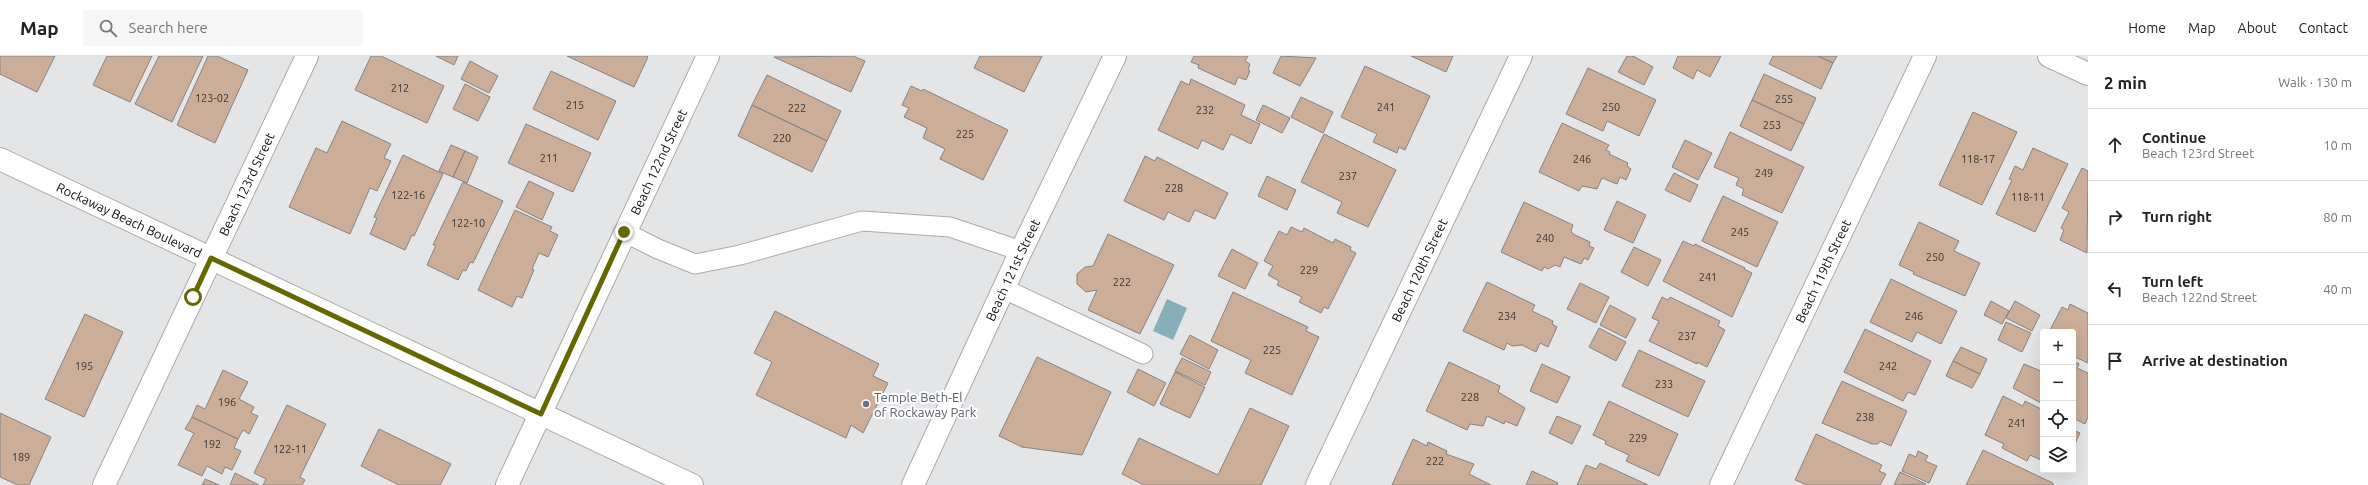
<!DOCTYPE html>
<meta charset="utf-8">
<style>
:root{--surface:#fff;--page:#f6f6f6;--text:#222;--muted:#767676;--line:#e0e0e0}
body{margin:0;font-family:Ubuntu,sans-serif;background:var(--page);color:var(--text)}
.controls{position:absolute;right:12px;bottom:12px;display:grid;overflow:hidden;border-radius:4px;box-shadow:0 4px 16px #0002}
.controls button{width:36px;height:36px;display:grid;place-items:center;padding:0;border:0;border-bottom:1px solid var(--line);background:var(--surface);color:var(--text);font:20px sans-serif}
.stop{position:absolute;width:12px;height:12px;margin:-9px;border:3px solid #656702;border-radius:50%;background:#fff}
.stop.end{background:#656702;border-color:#fff;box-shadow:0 1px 4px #0008}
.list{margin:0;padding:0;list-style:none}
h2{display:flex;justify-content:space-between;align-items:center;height:52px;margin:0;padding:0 16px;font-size:17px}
h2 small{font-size:13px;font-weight:400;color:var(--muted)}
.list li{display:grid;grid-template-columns:26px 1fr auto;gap:12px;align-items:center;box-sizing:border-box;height:72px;padding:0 16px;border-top:1px solid var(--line)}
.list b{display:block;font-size:15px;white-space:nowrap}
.list p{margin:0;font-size:13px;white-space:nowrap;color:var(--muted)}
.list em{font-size:13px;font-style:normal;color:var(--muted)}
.icon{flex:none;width:22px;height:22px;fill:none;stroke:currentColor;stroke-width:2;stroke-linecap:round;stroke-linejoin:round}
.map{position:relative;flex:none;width:2088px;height:429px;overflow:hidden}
header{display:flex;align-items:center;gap:24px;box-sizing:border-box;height:56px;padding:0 20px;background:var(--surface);border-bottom:1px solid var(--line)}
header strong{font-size:19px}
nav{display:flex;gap:22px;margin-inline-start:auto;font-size:14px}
.search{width:280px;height:36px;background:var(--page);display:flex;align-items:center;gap:10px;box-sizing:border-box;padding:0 14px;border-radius:4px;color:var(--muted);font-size:15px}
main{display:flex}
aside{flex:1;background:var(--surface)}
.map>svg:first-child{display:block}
</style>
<header>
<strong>Map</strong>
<div class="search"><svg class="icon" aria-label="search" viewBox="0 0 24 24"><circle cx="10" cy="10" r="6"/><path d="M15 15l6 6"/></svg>Search here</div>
<nav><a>Home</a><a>Map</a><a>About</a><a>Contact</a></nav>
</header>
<main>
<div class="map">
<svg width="2088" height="429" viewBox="0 0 2088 429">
<rect width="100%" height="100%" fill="#e4e5e6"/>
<!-- water -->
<path fill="#87afb9" d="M 1167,243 L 1187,252 L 1173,284 L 1153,275 Z"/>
<!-- building -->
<path fill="#cbad98" stroke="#858483" d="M 0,0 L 55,0 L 37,36 L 0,18 Z
M 107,0 L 152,0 L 130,46 L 93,29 Z
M 159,0 L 203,0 L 172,66 L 135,48 Z
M 208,0 L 217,0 L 248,14 L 215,87 L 177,69 Z
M 371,0 L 381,0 L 444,30 L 427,67 L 355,34 Z
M 436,0 L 458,0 L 454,9 Z
M 567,0 L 647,0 L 648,1 L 634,31 Z
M 853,0 L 865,5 L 851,36 L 774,1 Z
M 980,0 L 1042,0 L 1024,36 L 974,12 Z
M 1194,0 L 1248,0 L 1245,5 L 1250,8 L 1248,14 L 1250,15 L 1246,24 L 1238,21 L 1235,29 L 1198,12 L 1199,9 L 1191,6 Z
M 1281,0 L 1316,2 L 1300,30 L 1273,17 Z
M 1411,0 L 1453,0 L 1446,16 Z
M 1627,0 L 1633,0 L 1653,11 L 1644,29 L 1618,16 Z
M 1678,0 L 1721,0 L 1710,21 L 1697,14 L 1693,23 L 1673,12 Z
M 1773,0 L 1818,0 L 1833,7 L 1821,33 L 1769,8 Z
M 1818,0 L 1837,0 L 1833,7 Z
M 470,5 L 498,20 L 489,37 L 461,23 Z
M 1365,10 L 1430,40 L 1405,94 L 1399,91 L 1397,97 L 1373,86 L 1377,78 L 1341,61 Z
M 1588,12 L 1656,44 L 1639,80 L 1607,65 L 1603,75 L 1566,58 Z
M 551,15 L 616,45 L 598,84 L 533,53 Z
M 1764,18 L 1816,42 L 1804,68 L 1752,44 Z
M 767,19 L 841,55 L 827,85 L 752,49 Z
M 1191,23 L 1245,49 L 1241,59 L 1260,68 L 1251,88 L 1231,78 L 1223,94 L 1202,84 L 1198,93 L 1158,74 L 1181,25 L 1189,29 Z
M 465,28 L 490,41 L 478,65 L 453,53 Z
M 911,30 L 922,35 L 923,33 L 1008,74 L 983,124 L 940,103 L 945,93 L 923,82 L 927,72 L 904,61 L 909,52 L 902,49 Z
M 1301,41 L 1333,56 L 1323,77 L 1291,61 Z
M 1752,44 L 1804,68 L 1791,95 L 1740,70 Z
M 752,49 L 827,85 L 812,116 L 738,80 Z
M 1263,49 L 1290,62 L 1282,77 L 1256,64 Z
M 1973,56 L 2017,76 L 1982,149 L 1939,129 Z
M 342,65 L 391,88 L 384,102 L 391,105 L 377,135 L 370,132 L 350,178 L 289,151 L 316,92 L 327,97 Z
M 1562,67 L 1609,89 L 1606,94 L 1610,96 L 1609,98 L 1628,107 L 1627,110 L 1631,113 L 1626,124 L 1620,121 L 1617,128 L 1602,122 L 1597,133 L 1582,130 L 1579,135 L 1539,116 Z
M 526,68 L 591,97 L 573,136 L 508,107 Z
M 1730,76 L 1804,111 L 1782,157 L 1742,139 L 1744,133 L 1736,129 L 1739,122 L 1714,111 Z
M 1324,78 L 1396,114 L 1368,171 L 1337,157 L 1342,146 L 1301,126 Z
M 1685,84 L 1712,97 L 1698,124 L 1672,111 Z
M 451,89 L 465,95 L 453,121 L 439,115 Z
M 2033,92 L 2068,108 L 2035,176 L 1996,158 L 2012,124 L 2009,123 L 2015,110 L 2023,114 Z
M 465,95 L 478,101 L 467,127 L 453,121 Z
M 403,99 L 443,118 L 414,180 L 412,179 L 405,194 L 370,178 L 377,162 L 374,161 Z
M 1145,100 L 1155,105 L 1157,101 L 1228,137 L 1215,163 L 1195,154 L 1189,166 L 1168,156 L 1164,164 L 1124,145 Z
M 2082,112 L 2088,115 L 2087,197 L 2060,184 L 2064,174 L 2061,172 L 2069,156 L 2062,152 Z
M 1674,117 L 1698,129 L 1690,146 L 1665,134 Z
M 1267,120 L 1296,134 L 1287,154 L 1258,140 Z
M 529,125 L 554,137 L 542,164 L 516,151 Z
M 463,126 L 503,145 L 473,207 L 470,206 L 466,215 L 463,214 L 458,224 L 427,209 L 436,189 L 433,189 Z
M 1723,140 L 1778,166 L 1757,211 L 1702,185 Z
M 1617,145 L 1646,159 L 1633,187 L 1604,174 Z
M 1524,146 L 1573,169 L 1571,175 L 1573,178 L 1590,186 L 1589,190 L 1594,192 L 1588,204 L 1584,202 L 1581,208 L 1564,201 L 1560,211 L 1555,209 L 1548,213 L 1544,211 L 1542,215 L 1501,196 Z
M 515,154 L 552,171 L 550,175 L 558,179 L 548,201 L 539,197 L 532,213 L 534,214 L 522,242 L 517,240 L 512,251 L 478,234 Z
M 1919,166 L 1959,185 L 1954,195 L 1980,207 L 1965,240 L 1913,218 L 1914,216 L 1899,209 Z
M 1291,171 L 1302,176 L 1304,172 L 1333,187 L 1335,183 L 1351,191 L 1350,194 L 1356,197 L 1328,253 L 1324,251 L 1321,257 L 1299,246 L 1302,241 L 1277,229 L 1279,225 L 1268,219 L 1273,210 L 1264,205 L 1279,175 L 1287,179 Z
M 1108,178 L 1174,209 L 1140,278 L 1088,254 L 1097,234 L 1086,236 L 1077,228 L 1077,218 L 1085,211 L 1093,210 Z
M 1683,185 L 1694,190 L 1695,188 L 1745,212 L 1744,213 L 1752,217 L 1732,261 L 1663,225 Z
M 1634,191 L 1661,204 L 1648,230 L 1621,216 Z
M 1232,193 L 1258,207 L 1245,233 L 1218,220 Z
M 1891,223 L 1957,255 L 1941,288 L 1917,276 L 1912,286 L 1870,266 Z
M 1487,226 L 1535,249 L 1532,255 L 1553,265 L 1552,268 L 1557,271 L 1548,291 L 1540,287 L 1536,296 L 1522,289 L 1512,290 L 1507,287 L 1504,294 L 1463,275 Z
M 1580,227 L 1609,241 L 1596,267 L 1567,253 Z
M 1233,236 L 1308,271 L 1306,275 L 1319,281 L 1292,339 L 1245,317 L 1251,304 L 1211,285 Z
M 1662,241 L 1668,244 L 1670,241 L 1720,265 L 1718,270 L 1725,274 L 1707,311 L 1697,306 L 1697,308 L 1649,285 L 1659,265 L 1652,262 Z
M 1991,245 L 2009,255 L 2002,268 L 1984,259 Z
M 2015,245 L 2040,259 L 2032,275 L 2006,262 Z
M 2070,248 L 2088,257 L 2088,307 L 2073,300 L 2073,276 L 2049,276 L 2062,251 L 2068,254 Z
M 1610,249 L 1636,263 L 1626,282 L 1600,269 Z
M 775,255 L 879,308 L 873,320 L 888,327 L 863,377 L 851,369 L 846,382 L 756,339 L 772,306 L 754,297 Z
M 85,258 L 123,276 L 84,361 L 45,343 Z
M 2006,266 L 2031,277 L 2022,296 L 1998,284 Z
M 1599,272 L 1626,286 L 1616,305 L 1589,291 Z
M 1865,273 L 1931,305 L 1915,339 L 1908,336 L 1903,345 L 1844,316 Z
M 1190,279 L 1218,294 L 1209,313 L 1180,298 Z
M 1961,291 L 1987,303 L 1980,318 L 1953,305 Z
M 1639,294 L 1705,325 L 1688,361 L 1622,330 Z
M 1037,301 L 1111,336 L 1082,399 L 1022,391 L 999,380 Z
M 1182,302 L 1211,316 L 1205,329 L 1175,315 Z
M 1953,305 L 1980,318 L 1972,332 L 1946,320 Z
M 2073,305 L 2079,308 L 2077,312 L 2088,317 L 2088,361 L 2085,368 L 2073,362 Z
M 1449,306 L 1500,330 L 1498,336 L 1525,352 L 1517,370 L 1505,365 L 1504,368 L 1487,360 L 1483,370 L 1470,368 L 1467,374 L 1426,355 Z
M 1542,308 L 1570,321 L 1557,347 L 1530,335 Z
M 2024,308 L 2043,316 L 2043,348 L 2013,332 Z
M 1138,313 L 1166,327 L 1154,350 L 1127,336 Z
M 223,314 L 248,326 L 239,343 L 254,351 L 251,357 L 258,360 L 249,378 L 243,374 L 238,383 L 192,361 L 197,349 L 205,353 Z
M 1175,316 L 1205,331 L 1190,362 L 1160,348 Z
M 1842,325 L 1907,355 L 1891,390 L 1880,385 L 1878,388 L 1872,388 L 1822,367 Z
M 2003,340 L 2023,350 L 2025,345 L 2043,354 L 2043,405 L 2030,399 L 2027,405 L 2002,392 L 2004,388 L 1985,379 Z
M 1609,345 L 1678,378 L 1659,420 L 1626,405 L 1629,399 L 1605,388 L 1606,385 L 1593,379 Z
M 287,349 L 326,368 L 300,421 L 305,424 L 302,429 L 263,429 L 266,423 L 254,417 Z
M 1250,352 L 1289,370 L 1261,429 L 1144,429 L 1122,418 L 1139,382 L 1218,419 Z
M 0,357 L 51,381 L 29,429 L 18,429 L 0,421 Z
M 1557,360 L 1581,370 L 1572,388 L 1549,377 Z
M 192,361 L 238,383 L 234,392 L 241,395 L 232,414 L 225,411 L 222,418 L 207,410 L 202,420 L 178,409 L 194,377 L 185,373 Z
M 379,373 L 451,408 L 440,429 L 399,429 L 361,410 Z
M 2073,374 L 2080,377 L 2073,392 Z
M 1816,378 L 1882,409 L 1879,415 L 1886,418 L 1880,429 L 1807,429 L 1795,424 Z
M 1413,383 L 1427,390 L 1428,386 L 1447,395 L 1446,398 L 1474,408 L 1469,418 L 1491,429 L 1392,429 Z
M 1983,394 L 2053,427 L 2053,429 L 1966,429 Z
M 1918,395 L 1928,400 L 1925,405 L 1937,410 L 1929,427 L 1902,415 L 1909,398 L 1916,401 Z
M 1600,407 L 1648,429 L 1577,429 L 1586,409 L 1596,413 Z
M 1532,415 L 1558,427 L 1557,429 L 1526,429 Z
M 1900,416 L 1926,428 L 1894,429 Z
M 235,417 L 259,429 L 230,429 Z
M 205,423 L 219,429 L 202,429 Z"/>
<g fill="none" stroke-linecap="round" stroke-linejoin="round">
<defs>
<path id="service" d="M 624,176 L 658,193 L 695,208 L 740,199 L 862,165 L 950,171 L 1021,195
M 1004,233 L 1143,298"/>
<g id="minor">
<path d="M 2049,0 L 2088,18"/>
<path id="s1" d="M 104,429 L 307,0"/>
<path id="s2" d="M 507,429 L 708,0"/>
<path id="s3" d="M 913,429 L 1021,195 L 1115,0"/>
<path id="s4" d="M 1317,429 L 1521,0"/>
<path id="s5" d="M 1721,429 L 1925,0"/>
</g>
<g id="tertiary">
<path id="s6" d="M 0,103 L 692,429"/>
</g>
</defs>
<!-- service casing -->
<use href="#service" stroke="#a9a9ab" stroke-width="21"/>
<!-- minor casing -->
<use href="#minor" stroke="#a9a9ab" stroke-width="24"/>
<!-- tertiary casing -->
<use href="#tertiary" stroke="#a9a9ab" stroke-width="24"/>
<!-- service -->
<use href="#service" stroke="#fff" stroke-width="19"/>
<!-- minor -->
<use href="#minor" stroke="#fff" stroke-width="22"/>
<!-- tertiary -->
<use href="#tertiary" stroke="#fff" stroke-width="22"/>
</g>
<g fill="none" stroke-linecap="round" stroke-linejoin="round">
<!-- route -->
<path stroke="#656702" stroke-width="5" d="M 193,241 L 211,202 L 541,358 L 624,176"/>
</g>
<!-- markers -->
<circle fill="#6b7280" stroke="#fff" stroke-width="1.5" cx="866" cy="348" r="4"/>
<g text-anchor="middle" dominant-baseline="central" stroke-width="4" stroke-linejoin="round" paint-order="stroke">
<!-- number labels -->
<g font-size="11" fill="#3c3530">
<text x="400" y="32">212</text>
<text x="212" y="42">123-02</text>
<text x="1784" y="43">255</text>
<text x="575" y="49">215</text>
<text x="1386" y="51">241</text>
<text x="1611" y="51">250</text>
<text x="797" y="52">222</text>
<text x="1205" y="54">232</text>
<text x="1772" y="69">253</text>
<text x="965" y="78">225</text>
<text x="782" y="82">220</text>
<text x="549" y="102">211</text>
<text x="1582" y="103">246</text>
<text x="1978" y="103">118-17</text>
<text x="1764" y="117">249</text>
<text x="1348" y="120">237</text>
<text x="1174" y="132">228</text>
<text x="408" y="139">122-16</text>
<text x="2028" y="141">118-11</text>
<text x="468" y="167">122-10</text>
<text x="1740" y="176">245</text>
<text x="1545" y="182">240</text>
<text x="1935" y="201">250</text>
<text x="1309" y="214">229</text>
<text x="1708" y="221">241</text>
<text x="1122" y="226">222</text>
<text x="1507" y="260">234</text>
<text x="1914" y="260">246</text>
<text x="1687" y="280">237</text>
<text x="1272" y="294">225</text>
<text x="84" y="310">195</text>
<text x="1888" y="310">242</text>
<text x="1664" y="328">233</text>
<text x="1470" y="341">228</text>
<text x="227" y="346">196</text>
<text x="1865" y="361">238</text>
<text x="2017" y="367">241</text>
<text x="1638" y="382">229</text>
<text x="212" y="388">192</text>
<text x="290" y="393">122-11</text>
<text x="21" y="401">189</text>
<text x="1435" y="405">222</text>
</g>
<!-- street labels -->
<g font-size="13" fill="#0d0d0e" stroke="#fff">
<text stroke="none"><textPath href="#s2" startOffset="357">Beach 122nd Street</textPath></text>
<text stroke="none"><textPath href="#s1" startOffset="333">Beach 123rd Street</textPath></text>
<text stroke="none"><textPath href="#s6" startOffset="143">Rockaway Beach Boulevard</textPath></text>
<text stroke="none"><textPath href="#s3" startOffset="237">Beach 121st Street</textPath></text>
<text stroke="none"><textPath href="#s4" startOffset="238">Beach 120th Street</textPath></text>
<text stroke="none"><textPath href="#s5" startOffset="237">Beach 119th Street</textPath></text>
</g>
<!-- worship labels -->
<g font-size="13" fill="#5b616d" stroke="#fff" text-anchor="start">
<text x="874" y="341">Temple Beth-El<tspan x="874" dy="15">of Rockaway Park</tspan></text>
</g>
</g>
</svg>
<div class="controls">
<button>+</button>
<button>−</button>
<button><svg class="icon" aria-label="locate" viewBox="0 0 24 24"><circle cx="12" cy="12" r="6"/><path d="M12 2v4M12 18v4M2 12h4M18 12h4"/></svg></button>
<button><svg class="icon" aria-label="layers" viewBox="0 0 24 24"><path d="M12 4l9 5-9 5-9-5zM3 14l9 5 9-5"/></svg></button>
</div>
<div class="stop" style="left:193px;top:241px"></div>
<div class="stop end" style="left:624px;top:176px"></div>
</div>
<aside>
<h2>2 min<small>Walk · 130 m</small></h2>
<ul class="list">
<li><svg class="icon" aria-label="ahead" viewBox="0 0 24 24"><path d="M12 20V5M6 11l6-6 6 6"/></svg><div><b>Continue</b><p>Beach 123rd Street</p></div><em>10 m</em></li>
<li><svg class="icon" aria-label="right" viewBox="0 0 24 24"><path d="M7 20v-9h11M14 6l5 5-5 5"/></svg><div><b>Turn right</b></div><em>80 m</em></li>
<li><svg class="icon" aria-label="left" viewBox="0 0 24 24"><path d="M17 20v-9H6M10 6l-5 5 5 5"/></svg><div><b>Turn left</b><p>Beach 122nd Street</p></div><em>40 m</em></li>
<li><svg class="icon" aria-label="arrive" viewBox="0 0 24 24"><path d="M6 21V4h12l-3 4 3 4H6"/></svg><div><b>Arrive at destination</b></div></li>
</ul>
</aside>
</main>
